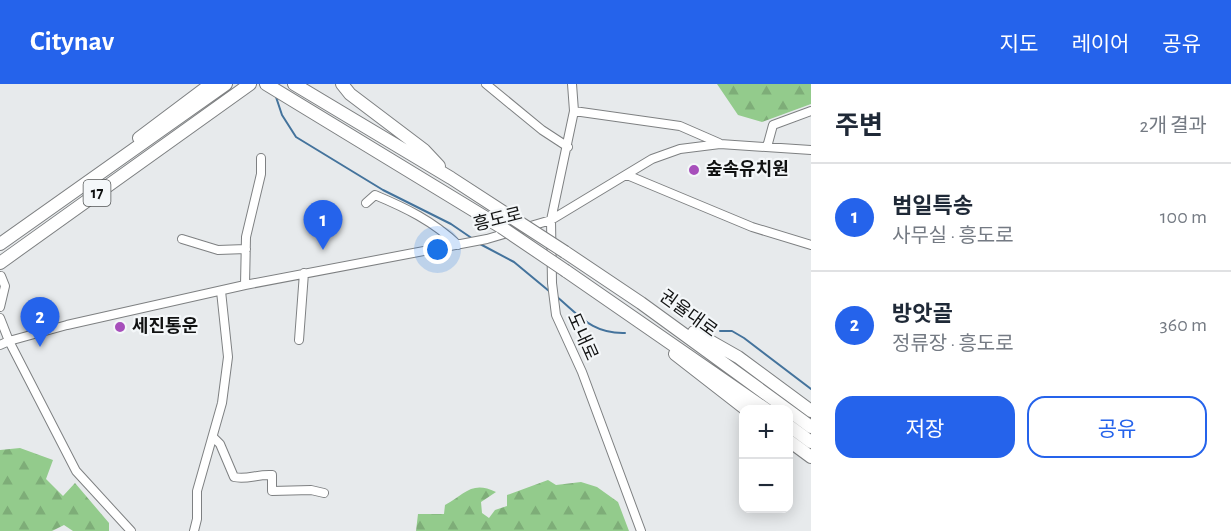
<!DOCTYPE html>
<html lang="ko">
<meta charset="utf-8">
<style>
:root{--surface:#fff;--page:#f2f2f3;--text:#1f2937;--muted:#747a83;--line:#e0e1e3;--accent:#2563eb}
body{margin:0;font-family:"Alegreya Sans","Noto Sans KR",sans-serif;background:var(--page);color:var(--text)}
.controls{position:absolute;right:18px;bottom:18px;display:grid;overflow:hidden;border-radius:12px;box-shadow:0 3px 15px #0003}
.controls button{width:54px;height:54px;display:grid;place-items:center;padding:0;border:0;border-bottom:2px solid var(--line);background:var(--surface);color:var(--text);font:30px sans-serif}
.you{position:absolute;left:438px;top:166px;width:21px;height:21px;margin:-15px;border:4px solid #fff;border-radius:50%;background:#1a73e8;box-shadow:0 0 0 9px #1a73e833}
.badge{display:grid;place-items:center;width:39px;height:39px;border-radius:50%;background:var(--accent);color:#fff;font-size:20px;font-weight:700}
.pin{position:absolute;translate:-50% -50px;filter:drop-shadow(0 2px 3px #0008)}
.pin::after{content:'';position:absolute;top:32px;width:21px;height:18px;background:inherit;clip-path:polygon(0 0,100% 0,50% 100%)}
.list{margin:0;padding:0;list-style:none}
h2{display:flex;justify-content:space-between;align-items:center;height:78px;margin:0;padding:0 24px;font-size:26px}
h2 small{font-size:20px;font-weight:400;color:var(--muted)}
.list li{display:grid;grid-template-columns:39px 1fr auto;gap:18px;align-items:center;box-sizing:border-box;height:108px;padding:0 24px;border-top:2px solid var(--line)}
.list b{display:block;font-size:22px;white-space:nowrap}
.list p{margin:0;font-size:20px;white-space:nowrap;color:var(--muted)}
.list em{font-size:20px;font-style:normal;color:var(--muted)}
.actions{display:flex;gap:12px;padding:18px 24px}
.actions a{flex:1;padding:14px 0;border:2px solid var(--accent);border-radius:18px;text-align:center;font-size:21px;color:var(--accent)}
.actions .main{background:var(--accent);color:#fff}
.map{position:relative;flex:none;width:811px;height:447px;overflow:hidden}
header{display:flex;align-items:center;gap:36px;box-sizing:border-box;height:84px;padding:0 30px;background:var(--accent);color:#fff}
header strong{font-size:28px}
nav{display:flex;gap:33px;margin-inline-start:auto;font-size:21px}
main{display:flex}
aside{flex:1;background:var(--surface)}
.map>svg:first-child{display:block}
</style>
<header>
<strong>Citynav</strong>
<nav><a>지도</a><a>레이어</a><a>공유</a></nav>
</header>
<main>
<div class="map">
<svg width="811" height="447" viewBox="0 0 811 447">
<defs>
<pattern id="forest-firs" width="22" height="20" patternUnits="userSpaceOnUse" patternTransform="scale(1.5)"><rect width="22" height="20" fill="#93cb8c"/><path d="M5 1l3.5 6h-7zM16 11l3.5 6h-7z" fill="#7ead78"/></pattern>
</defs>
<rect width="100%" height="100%" fill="#e7eaec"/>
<!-- forest -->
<path fill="url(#forest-firs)" d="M 717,0 L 811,0 L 811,20 L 762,38 L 738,31 Z
M 20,364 L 53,376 L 46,395 L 63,412 L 75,399 L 109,439 L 109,447 L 73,447 L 64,441 L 52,447 L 0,447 L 0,366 Z
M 548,396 L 556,401 L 581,398 L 597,403 L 618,418 L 629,447 L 416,447 L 418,430 L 444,430 L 445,421 C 465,410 472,396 496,408 L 481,418 L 482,429 L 489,434 L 495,426 L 507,422 L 507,411 Z"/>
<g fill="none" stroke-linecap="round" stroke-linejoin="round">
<!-- stream -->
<path stroke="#44739c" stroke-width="2" d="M 275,10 L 282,31 L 296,53 L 383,106 L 451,140 L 473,155
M 480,160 L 514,178 L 549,207
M 556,212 C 580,232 592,250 625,249
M 720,247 L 732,247 L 744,254 L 811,305"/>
<defs>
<path id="minor" d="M 486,0 L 542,46 L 568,63
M 572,0 L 574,27 L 551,136 L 552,199 L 556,231 L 582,288 L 641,447
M 574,27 L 680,42 L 719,59
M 767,63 L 773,41 L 811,27
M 627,91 L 752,143 L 811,161
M 366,119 L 375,111 C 406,124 433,137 458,161
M 182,155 L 218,166 L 246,165
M 245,201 L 246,153 L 261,90 L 261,74
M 0,223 L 5,202 L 1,192
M 0,234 L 9,257 L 76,387 L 131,447
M 299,256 L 304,189
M 0,261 L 9,257 L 67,241 L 245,201 L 487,155 L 551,136 L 652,75 L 680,65 L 720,60 L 811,66
M 213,353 L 220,360 L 234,393 C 247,396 257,390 272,391 L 272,407 L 311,406 L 324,409
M 194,447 L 197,435 L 197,407 L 222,319 L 228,273 L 221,207"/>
<path id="highway" d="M 266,0 L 501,143
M 294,0 L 451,94 L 514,135
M 342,0 L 350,10 L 424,66 L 439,82
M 139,54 L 211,0
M 0,160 L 226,0
M 565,168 L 641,219 L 788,326
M 0,179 L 250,0
M 566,187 L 767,326
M 694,248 L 738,273 L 811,327
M 675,270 L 747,326
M 788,326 L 811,343
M 788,341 L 811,358
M 788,356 L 811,373"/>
</defs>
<!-- minor casing -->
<use href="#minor" stroke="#7e8082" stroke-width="10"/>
<!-- highway casing -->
<use href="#highway" stroke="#7e8082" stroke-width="14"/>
<!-- minor -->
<use href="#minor" stroke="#fff" stroke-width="8"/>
<!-- highway -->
<use href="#highway" stroke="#fff" stroke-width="12"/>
<defs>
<path id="highway-bridge" d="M 514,135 L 565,168
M 501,143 L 566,187"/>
</defs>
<!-- highway-bridge casing -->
<use href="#highway-bridge" stroke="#7e8082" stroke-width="14" stroke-linecap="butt"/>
<!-- highway-bridge -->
<use href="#highway-bridge" stroke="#fff" stroke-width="12"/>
</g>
<!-- markers -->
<g fill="#a74fbb" stroke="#f4f7f9" stroke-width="2">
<circle cx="694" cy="86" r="6"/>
<circle cx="120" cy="243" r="6"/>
</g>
<g text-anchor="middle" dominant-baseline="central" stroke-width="4.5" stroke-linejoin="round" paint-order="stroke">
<!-- shield labels -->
<rect fill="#f4f7f9" stroke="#555757" stroke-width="1.5" x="83.5" y="96" width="27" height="26" rx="4.5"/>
<g font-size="16" font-weight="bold" fill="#111212">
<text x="97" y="109">17</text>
</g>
<!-- poi labels -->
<g font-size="18" font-weight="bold" fill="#111212" stroke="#f4f7f9" text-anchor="start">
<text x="706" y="86">숲속유치원</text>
<text x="132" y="243">세진통운</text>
</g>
<!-- street labels -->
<g font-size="18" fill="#111212" stroke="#f4f7f9">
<text transform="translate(498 136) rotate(-14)">흥도로</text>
<text transform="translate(688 230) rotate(36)">권율대로</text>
<text transform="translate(582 253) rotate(66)">도내로</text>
</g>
</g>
</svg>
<div class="controls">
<button>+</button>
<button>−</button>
</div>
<div class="you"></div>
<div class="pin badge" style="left:323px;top:166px">1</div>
<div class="pin badge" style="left:40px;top:263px">2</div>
</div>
<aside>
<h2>주변<small>2개 결과</small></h2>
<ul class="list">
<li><span class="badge">1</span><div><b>범일특송</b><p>사무실 · 흥도로</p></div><em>100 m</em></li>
<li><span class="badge">2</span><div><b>방앗골</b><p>정류장 · 흥도로</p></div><em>360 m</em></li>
</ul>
<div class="actions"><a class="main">저장</a><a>공유</a></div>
</aside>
</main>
